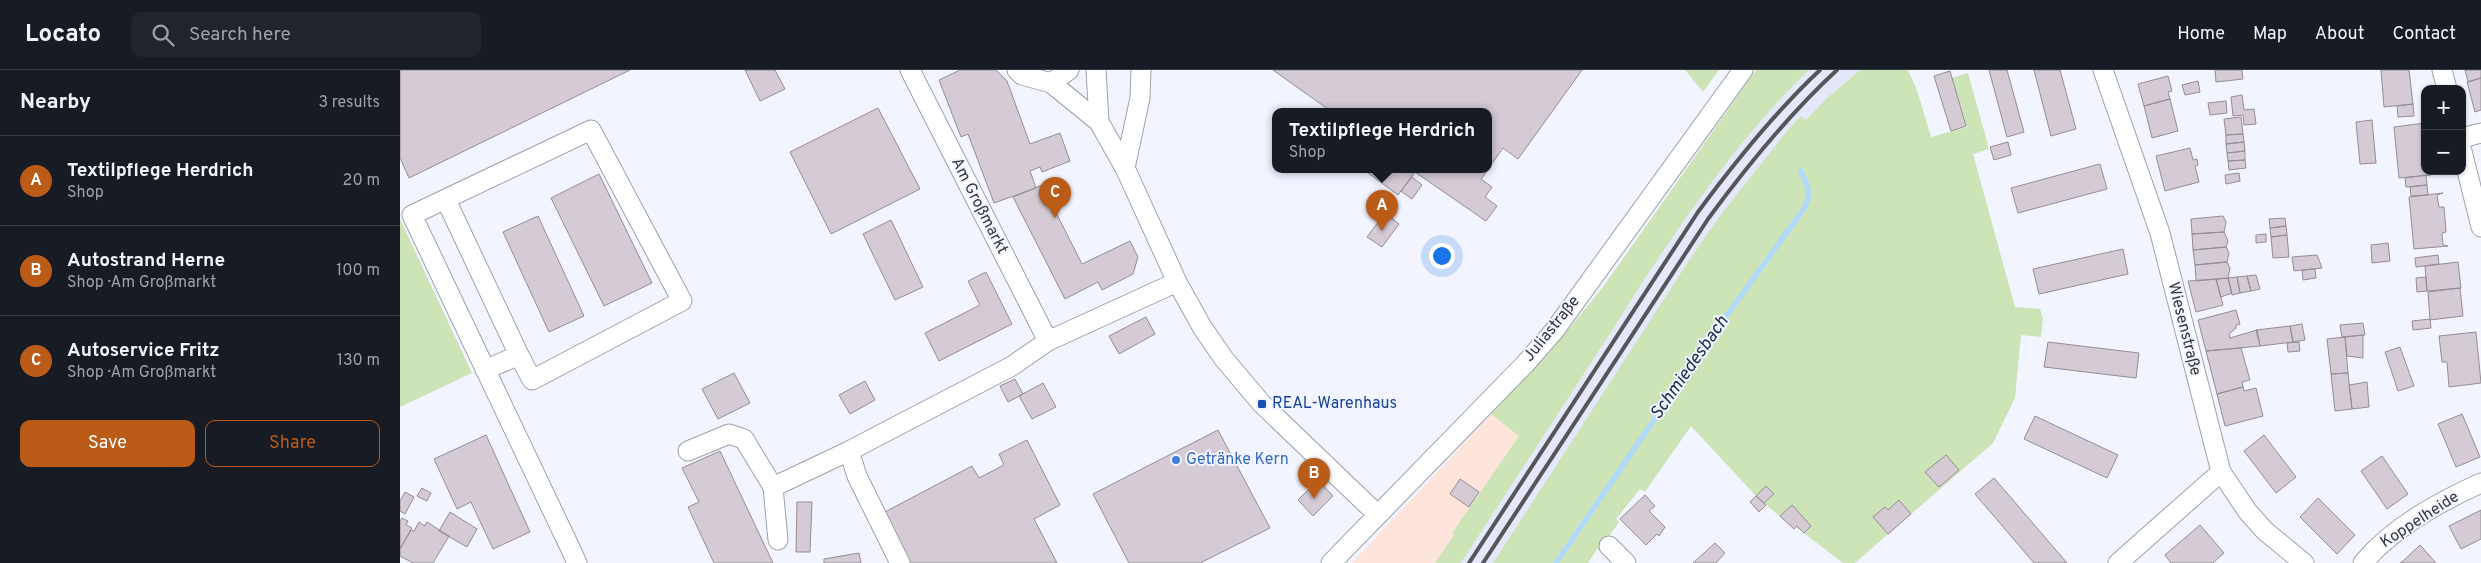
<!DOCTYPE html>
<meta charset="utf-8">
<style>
:root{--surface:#171b24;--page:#20242c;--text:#f1f3f6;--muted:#9ea1a6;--line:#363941;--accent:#bb5b18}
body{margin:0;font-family:Overpass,sans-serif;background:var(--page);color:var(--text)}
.controls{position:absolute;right:15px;top:15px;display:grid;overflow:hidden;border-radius:10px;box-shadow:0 1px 4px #0004}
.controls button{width:45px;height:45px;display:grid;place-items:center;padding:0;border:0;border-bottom:1px solid var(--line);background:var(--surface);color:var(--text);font:25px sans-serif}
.you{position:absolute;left:1041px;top:185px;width:18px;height:18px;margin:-12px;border:4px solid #fff;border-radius:50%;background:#1a73e8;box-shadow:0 0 0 8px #1a73e833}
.badge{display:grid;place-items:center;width:32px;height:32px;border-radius:50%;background:var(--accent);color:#fff;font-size:16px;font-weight:700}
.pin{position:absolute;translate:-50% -41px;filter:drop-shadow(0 1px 2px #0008)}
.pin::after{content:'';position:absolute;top:26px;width:18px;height:15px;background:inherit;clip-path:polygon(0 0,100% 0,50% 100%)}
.popup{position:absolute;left:872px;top:38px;width:220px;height:65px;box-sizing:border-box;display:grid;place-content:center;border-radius:10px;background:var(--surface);filter:drop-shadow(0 1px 4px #0005);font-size:16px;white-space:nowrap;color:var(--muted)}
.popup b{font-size:19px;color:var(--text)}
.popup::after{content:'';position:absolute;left:50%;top:100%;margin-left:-10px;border:10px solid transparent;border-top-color:var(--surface)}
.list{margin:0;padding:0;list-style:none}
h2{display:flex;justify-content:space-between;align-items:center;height:65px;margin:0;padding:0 20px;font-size:21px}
h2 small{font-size:16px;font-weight:400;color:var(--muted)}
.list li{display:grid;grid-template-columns:32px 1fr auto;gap:15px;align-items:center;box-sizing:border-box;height:90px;padding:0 20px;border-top:1px solid var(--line)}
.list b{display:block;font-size:19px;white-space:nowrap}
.list p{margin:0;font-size:16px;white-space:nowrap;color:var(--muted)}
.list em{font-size:16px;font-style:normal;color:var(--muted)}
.actions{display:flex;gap:10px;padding:15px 20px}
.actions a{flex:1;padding:11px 0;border:1px solid var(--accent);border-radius:10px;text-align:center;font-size:18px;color:var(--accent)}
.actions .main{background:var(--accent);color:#fff}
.icon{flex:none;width:28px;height:28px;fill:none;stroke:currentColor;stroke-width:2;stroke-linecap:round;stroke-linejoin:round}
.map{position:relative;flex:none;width:2081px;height:493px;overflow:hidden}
header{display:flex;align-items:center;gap:30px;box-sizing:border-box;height:70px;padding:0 25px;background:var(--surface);border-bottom:1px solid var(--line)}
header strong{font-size:24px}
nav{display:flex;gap:28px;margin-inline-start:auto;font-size:18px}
.search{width:350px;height:45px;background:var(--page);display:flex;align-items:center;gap:12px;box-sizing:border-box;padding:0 18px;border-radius:10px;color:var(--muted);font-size:19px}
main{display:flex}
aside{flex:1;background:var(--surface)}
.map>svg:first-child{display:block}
</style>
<header>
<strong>Locato</strong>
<div class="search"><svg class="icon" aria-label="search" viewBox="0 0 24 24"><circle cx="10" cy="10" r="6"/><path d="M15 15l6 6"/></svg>Search here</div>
<nav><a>Home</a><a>Map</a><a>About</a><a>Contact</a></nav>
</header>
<main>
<aside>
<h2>Nearby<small>3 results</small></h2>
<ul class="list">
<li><span class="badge">A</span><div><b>Textilpflege Herdrich</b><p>Shop</p></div><em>20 m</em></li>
<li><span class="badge">B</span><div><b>Autostrand Herne</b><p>Shop · Am Großmarkt</p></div><em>100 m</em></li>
<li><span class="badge">C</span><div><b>Autoservice Fritz</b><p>Shop · Am Großmarkt</p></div><em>130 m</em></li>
</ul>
<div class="actions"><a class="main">Save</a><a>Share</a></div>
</aside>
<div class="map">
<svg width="2081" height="493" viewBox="0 0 2081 493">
<rect width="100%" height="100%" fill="#f2f4ff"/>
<!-- commercial -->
<path fill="#fde5db" d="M 1091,344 L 1119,366 L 1052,463 L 1054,465 L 1035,493 L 952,493 Z"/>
<!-- built -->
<path fill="#e4e8fa" d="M 1409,0 L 1460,0 L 1426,29 L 1406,50 L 1401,46 L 1387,61 L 1322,143 L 1093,493 L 1061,493 L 1259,188 L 1303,123 L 1328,90 L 1377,31 Z"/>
<!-- green -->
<path fill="#cce4b6" d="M 1285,0 L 1319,0 L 1303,22 Z
M 1356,0 L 1409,0 C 1329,77 1269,171 1209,265 C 1160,341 1110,417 1061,493 L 1035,493 L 1054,465 L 1052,463 L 1119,366 L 1091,344 L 1150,282 L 1203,217 Z
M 1460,0 L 1508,0 L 1517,20 L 1531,67 L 1567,57 L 1552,8 L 1568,3 L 1589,79 L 1573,84 L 1615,237 L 1640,239 L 1643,248 L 1641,267 L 1621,265 L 1615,328 L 1593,373 L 1455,493 L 1443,493 L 1396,457 L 1394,459 L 1356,426 L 1291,356 L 1245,422 L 1240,419 L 1216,449 L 1219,452 L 1199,481 L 1197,479 L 1188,493 L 1093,493 L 1290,189 L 1322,143 L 1387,61 L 1401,46 L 1406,50 L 1426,29 Z
M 0,149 L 72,303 L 0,337 Z"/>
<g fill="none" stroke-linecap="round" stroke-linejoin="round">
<!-- stream -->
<path stroke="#b1dafa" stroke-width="5.5" d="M 1156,493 L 1306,274 L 1403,140 C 1412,126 1408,115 1401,101"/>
</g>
<!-- building -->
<path fill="#d4cbd4" stroke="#958d95" d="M 0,0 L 230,0 L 9,108 L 0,88 Z
M 345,0 L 375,0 L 385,19 L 360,31 Z
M 560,0 L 596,0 L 607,11 L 630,74 L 660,63 L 670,91 L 642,102 L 640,97 L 630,101 L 636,118 L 594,133 L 568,64 L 561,67 L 539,10 Z
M 873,0 L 1182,0 L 1118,89 L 1103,78 L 1088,99 L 1088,42 L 932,42 Z
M 1589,0 L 1607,0 L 1624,62 L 1607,67 Z
M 1634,0 L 1660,0 L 1676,59 L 1651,66 Z
M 1815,0 L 1842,0 L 1843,9 L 1816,12 Z
M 1981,0 L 2009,0 L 2013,34 L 1984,37 Z
M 2065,0 L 2081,0 L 2081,8 L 2068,12 Z
M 1550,1 L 1566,56 L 1551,61 L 1534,6 Z
M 1768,6 L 1772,21 L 1768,22 L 1770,29 L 1744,36 L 1738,14 Z
M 2081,8 L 2081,40 L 2075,42 L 2067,12 Z
M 1798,11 L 1800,22 L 1785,25 L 1782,15 Z
M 1842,25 L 1844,40 L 1854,39 L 1856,54 L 1844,55 L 1843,45 L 1833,46 L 1831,27 Z
M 1770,29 L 1778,61 L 1752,68 L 1744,36 Z
M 1826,31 L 1827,43 L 1810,45 L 1808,33 Z
M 2013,34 L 2014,46 L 1998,47 L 1997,36 Z
M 478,38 L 520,119 L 431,164 L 390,82 Z
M 1841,47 L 1843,64 L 1826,65 L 1824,49 Z
M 1972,50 L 1976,93 L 1960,94 L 1956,52 Z
M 2025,53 L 2025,101 L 2029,101 L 2031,105 L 1999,108 L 1994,57 Z
M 1843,64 L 1844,72 L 1826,74 L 1826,65 Z
M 1608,72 L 1611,85 L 1594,90 L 1590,77 Z
M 1844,72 L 1845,81 L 1827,83 L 1826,74 Z
M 1790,78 L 1793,90 L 1797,89 L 1798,95 L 1795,96 L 1799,112 L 1765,121 L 1756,86 Z
M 1845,81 L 1845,90 L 1828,91 L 1827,83 Z
M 1845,90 L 1846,98 L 1829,100 L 1828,91 Z
M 1700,94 L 1707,119 L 1618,143 L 1611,118 Z
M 964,100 L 1088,100 L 1081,109 L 1092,117 L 1085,127 L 1097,136 L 1086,151 L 1015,102 L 998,125 Z
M 1839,103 L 1840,111 L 1826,114 L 1825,105 Z
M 199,104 L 252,213 L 204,236 L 151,128 Z
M 2026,105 L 2027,115 L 2006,117 L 2005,108 Z
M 1012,107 L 1022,115 L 1012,129 L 1001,121 Z
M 642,115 L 682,194 L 730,171 L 738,187 L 733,204 L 702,220 L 698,212 L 665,229 L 613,127 Z
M 2027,115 L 2028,125 L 2011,126 L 2010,117 Z
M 2043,123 L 2037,125 L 2039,137 L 2044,137 L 2046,162 L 2042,163 L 2043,175 L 2048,176 L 2014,179 L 2009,127 Z
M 985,143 L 999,154 L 982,177 L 967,167 Z
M 138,146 L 184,246 L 149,262 L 103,162 Z
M 1823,146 L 1826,152 L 1824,162 L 1792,164 L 1791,149 Z
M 1885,148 L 1886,156 L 1870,158 L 1869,149 Z
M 491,150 L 523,217 L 495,230 L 463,164 Z
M 1886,156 L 1887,165 L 1871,167 L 1870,158 Z
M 1824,162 L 1828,171 L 1826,177 L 1793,180 L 1792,164 Z
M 1866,164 L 1866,172 L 1856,173 L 1856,165 Z
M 1887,165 L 1889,187 L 1873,188 L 1871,167 Z
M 1988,173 L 1990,191 L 1972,193 L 1971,175 Z
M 1826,177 L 1829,183 L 1827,192 L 1795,195 L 1793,180 Z
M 1723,179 L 1728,204 L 1639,224 L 1633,199 Z
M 1917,185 L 1922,198 L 1894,201 L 1892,187 Z
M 2038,185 L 2039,194 L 2016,197 L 2015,188 Z
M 1827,192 L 1830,198 L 1828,208 L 1796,211 L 1795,195 Z
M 2058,192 L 2061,218 L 2027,221 L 2025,196 Z
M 1915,199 L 1916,208 L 1903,210 L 1902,200 Z
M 586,202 L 612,254 L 539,291 L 525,263 L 580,235 L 568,211 Z
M 1856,205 L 1860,219 L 1851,221 L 1847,206 Z
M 1847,206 L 1851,221 L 1840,223 L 1837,207 Z
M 1837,207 L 1840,223 L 1832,225 L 1828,208 Z
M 2026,207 L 2027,221 L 2017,222 L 2016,208 Z
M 1828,208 L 1832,223 L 1821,227 L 1816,209 Z
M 1816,209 L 1823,235 L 1796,242 L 1788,211 Z
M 2060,218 L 2063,246 L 2030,250 L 2028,222 Z
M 1836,240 L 1840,254 L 1836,255 L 1836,258 L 1829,264 L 1830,268 L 1857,260 L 1860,276 L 1806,281 L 1798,250 Z
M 746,247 L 755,264 L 719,284 L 709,266 Z
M 2030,249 L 2031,258 L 2013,260 L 2012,251 Z
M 1963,253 L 1965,265 L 1942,267 L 1940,255 Z
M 1902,254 L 1905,270 L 1893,272 L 1890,256 Z
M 1890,256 L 1893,272 L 1860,276 L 1856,260 Z
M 2076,262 L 2081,313 L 2049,317 L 2047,292 L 2042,292 L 2039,266 Z
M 1963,265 L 1963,288 L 1947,286 L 1945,267 Z
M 1945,267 L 1948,303 L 1931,304 L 1927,269 Z
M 1648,272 L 1739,283 L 1736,308 L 1644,297 Z
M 1899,272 L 1900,281 L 1888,282 L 1887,273 Z
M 2000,277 L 2014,316 L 1998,321 L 1985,282 Z
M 1841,278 L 1850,310 L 1842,312 L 1843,317 L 1817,324 L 1806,281 Z
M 334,303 L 350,333 L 318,349 L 302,319 Z
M 1948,303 L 1952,339 L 1935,341 L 1931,304 Z
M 615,309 L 623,324 L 608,332 L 600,316 Z
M 465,311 L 475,330 L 450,344 L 439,325 Z
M 1967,312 L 1969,337 L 1952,339 L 1949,315 Z
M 643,313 L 656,337 L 632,349 L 619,326 Z
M 1843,317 L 1844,321 L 1856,318 L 1863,346 L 1825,356 L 1817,324 Z
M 2062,344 L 2080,387 L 2056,397 L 2038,354 Z
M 1635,346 L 1718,385 L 1707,408 L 1624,369 Z
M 818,360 L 870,458 L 800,493 L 729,493 L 693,424 Z
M 86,365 L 130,462 L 93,479 L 71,432 L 57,439 L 34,389 Z
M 1864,365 L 1896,407 L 1876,423 L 1844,381 Z
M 627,370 L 660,435 L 634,449 L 657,493 L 508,493 L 483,443 L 572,396 L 579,408 L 604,395 L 599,384 Z
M 320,381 L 373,493 L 314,493 L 288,437 L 299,432 L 282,398 Z
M 1546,385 L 1559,400 L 1539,417 L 1525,402 Z
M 1982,386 L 2008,424 L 1987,439 L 1961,401 Z
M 1594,408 L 1667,493 L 1634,493 L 1575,424 Z
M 1060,409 L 1079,422 L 1069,437 L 1050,424 Z
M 918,410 L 933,426 L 913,446 L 898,430 Z
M 1366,416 L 1374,424 L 1364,433 L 1356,426 Z
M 22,418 L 31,423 L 27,431 L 17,426 Z
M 5,422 L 14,427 L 5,444 L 0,441 L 0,431 Z
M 1245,425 L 1255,436 L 1249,441 L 1265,457 L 1259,466 L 1257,464 L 1246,475 L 1220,449 Z
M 1356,426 L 1366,435 L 1359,442 L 1350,432 Z
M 1918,428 L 1955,465 L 1937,484 L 1900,447 Z
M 1499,430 L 1511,444 L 1488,464 L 1473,447 L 1485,437 L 1488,440 Z
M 397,432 L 412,432 L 410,482 L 396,482 Z
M 1392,435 L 1411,456 L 1404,463 L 1397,456 L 1394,459 L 1380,446 Z
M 2081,440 L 2081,469 L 2061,479 L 2049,456 Z
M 50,442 L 77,459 L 67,477 L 39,461 Z
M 2,448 L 8,451 L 6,455 L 12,458 L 0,479 L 0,451 Z
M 19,452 L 25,456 L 27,452 L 49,466 L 33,493 L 13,493 L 0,486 L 0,479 L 11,460 L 14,461 Z
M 1800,455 L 1824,483 L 1813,493 L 1771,493 L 1765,485 Z
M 1315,473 L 1325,483 L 1316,493 L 1293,493 Z
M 2020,475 L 2036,493 L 2000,493 L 2003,491 Z
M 459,483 L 461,493 L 424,493 L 424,489 Z"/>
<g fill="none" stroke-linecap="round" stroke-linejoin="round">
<defs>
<path id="minor" d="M 510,0 L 648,271
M 617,0 L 622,5 L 651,13 L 699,52 L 725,98 L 777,212 L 802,257 L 824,289 L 862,334 L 977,444
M 696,0 L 699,52
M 1703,0 L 1760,163 L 1821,402 L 1848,442 L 1865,461 L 1904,493
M 2042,0 L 2047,19
M 651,13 L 669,0
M 2062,68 L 2081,63
M 2062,81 L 2081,157
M 725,98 L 740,28 L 741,0
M 46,130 L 119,285
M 85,300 L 119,285 L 132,310 L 282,231 L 191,60 L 12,145 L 173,484 L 177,493
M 288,381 L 329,364 L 344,369 L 373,417
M 449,381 L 457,406 L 500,493
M 378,470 L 373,417 L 449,381 L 612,296 L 648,271 L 777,212
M 1209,476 L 1226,493
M 931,493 L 1126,293 L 1154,261 L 1343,0
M 1718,493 L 1821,402
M 1963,493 C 1993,457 2039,432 2081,413"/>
</defs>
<!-- minor casing -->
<use href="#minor" stroke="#9fa1ab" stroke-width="21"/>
<!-- minor -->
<use href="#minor" stroke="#fff" stroke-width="19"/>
<!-- rail -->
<path stroke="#55565b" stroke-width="4" d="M 1069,493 L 1298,142 C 1335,92 1374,43 1420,0
M 1083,493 L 1308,149 C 1347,96 1388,45 1437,0"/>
</g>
<!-- markers -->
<rect fill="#1a4fb4" stroke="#f2f4ff" stroke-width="2" x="857" y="329" width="10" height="10" rx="2.5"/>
<circle fill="#3f7fe0" stroke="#f2f4ff" stroke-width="2" cx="776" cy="390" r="5"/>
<g text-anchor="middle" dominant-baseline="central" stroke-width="4" stroke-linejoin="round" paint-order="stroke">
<!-- street labels -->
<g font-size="16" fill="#38393d" stroke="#f2f4ff">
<text transform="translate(579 136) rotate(63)">Am Großmarkt</text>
<text transform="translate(1152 259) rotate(-51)">Juliastraße</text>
<text transform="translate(1784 259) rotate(76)">Wiesenstraße</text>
<text transform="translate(2020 450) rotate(-33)">Koppelheide</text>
</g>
<!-- transit labels -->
<g font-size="16" fill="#164399" stroke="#f2f4ff" text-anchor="start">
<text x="872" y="334">REAL-Warenhaus</text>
</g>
<!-- shop labels -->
<g font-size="16" fill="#366cbe" stroke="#f2f4ff" text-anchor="start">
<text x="786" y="390">Getränke Kern</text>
</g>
<!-- water labels -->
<g font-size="18" font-style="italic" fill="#123146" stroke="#f2f4ff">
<text transform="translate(1290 298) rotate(-55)">Schmiedesbach</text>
</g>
</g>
</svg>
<div class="controls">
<button>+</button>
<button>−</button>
</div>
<div class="you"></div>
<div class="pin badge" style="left:982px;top:161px">A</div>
<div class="popup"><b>Textilpflege Herdrich</b>Shop</div>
<div class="pin badge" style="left:914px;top:429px">B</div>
<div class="pin badge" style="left:655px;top:148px">C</div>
</div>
</main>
